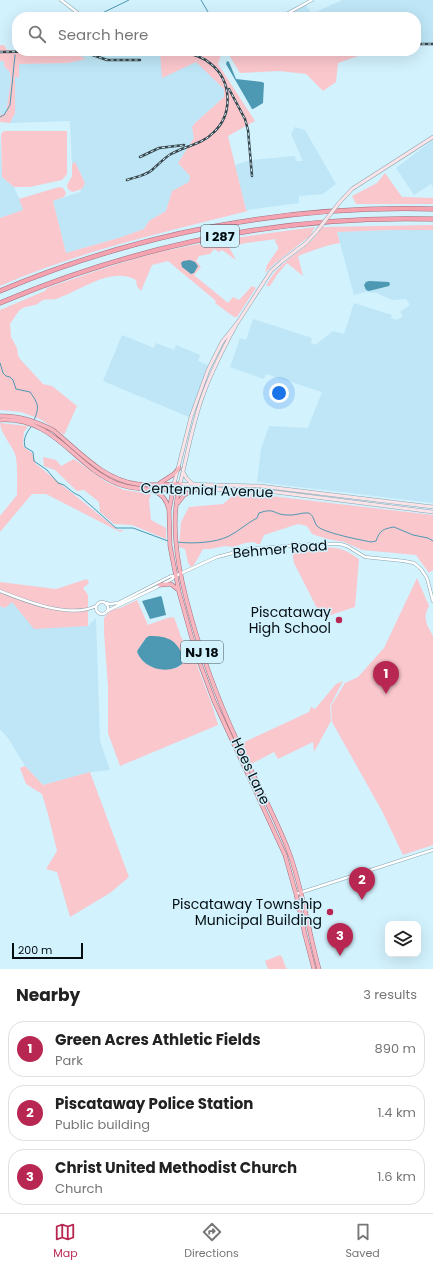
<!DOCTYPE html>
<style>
:root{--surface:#fff;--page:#f2f2f2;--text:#222;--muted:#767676;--line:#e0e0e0;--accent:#b82751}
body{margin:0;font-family:Poppins,sans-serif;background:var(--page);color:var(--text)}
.controls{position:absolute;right:12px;bottom:12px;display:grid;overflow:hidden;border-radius:8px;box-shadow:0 4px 16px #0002}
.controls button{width:36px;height:36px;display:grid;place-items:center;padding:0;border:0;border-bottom:1px solid var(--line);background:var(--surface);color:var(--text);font:20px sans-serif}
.scale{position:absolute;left:12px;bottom:10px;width:71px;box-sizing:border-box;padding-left:4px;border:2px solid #040e12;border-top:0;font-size:11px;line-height:14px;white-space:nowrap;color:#040e12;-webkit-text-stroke:3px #d2f2fe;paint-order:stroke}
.you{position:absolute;left:279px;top:393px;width:14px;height:14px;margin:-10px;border:3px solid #fff;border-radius:50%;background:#1a73e8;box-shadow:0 0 0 6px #1a73e833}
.badge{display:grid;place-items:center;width:26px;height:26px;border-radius:50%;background:var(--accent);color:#fff;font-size:13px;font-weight:700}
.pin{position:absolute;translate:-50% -33px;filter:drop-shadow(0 1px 2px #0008)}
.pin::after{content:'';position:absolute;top:21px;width:14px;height:12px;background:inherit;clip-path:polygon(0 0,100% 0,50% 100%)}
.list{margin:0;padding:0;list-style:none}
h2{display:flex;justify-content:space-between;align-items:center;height:52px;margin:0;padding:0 16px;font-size:17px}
h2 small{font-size:13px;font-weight:400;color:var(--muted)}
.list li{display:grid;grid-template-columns:26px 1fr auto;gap:12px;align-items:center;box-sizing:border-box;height:56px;margin:0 8px 8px;padding:0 8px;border:1px solid var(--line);border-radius:16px}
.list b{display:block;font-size:15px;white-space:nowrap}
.list p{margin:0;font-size:13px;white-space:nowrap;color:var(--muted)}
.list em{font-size:13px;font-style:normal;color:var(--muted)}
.icon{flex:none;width:22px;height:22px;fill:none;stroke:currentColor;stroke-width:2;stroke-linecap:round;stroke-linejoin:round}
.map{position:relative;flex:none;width:433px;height:969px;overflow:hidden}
.search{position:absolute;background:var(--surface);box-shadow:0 4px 16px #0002;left:12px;right:12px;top:12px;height:44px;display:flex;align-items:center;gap:10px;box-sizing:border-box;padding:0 14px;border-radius:16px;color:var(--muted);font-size:15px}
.sheet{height:244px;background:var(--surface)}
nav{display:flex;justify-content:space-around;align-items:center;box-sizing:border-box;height:56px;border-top:1px solid var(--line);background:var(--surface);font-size:11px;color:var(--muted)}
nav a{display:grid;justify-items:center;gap:2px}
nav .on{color:var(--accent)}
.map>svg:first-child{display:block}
</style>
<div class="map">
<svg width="433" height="969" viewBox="0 0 433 969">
<rect width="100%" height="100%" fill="#d2f2fe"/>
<!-- built -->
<path fill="#bee6f6" d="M 342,0 L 433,0 L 433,44 L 416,44 L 416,17 L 283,17 L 305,4 L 312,14 Z
M 160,52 L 196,61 L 224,89 L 224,97 L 195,123 L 194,138 L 178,163 L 191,176 L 189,182 L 173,191 L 166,211 L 149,221 L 144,229 L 122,237 L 66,253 L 53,201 L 80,192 L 85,183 L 75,163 L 72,164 L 70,121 L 10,123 L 15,113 L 15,77 L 19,76 L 18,64 L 68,63 L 85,59 L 75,54 Z
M 0,61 L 4,61 L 4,66 L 10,72 L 11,80 L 6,113 L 0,115 Z
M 295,127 L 305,130 L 336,184 L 323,194 L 299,196 L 299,203 L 246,210 L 235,165 L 251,160 L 295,156 L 296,161 L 303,161 L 291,134 Z
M 0,134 L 2,177 L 14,187 L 24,210 L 0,218 Z
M 433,140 L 433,187 L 431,184 L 414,195 L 396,168 Z
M 390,230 L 433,230 L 433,503 L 257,482 L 261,449 L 269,426 L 308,428 L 322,392 L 266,374 L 264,379 L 230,367 L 240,338 L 246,340 L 253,319 L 312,338 L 311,343 L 315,345 L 333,331 L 344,334 L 354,303 L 392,315 L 391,318 L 397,320 L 403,316 L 400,312 L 410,305 L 406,299 L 392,300 L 377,293 L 365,292 L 354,295 L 337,232 Z
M 122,335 L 154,348 L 156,343 L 174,350 L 176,345 L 200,355 L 198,361 L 208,365 L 189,417 L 103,381 Z
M 11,602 L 88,626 L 96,618 L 100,741 L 110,770 L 90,772 L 43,785 L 25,766 L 8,738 L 0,729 L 0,606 L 5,608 Z"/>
<!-- green -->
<path fill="#fac7cd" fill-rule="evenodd" d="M 0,45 L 4,45 L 7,50 L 17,51 L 384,51 L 361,55 L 338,63 L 336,82 L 323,91 L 306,74 L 279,71 L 240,73 L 229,55 L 221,55 L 218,64 L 255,121 L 228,136 L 246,210 L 248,211 C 164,232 80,251 0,286 L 0,218 L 23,210 L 19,199 L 59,187 L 63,188 L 66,193 L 64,197 L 53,201 L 66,253 L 122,237 L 144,229 L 149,221 L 166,211 L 172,191 L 189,182 L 190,176 L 178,163 L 194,138 L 192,127 L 195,123 L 224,97 L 224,89 L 196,62 L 162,78 L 160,52 L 76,54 L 86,59 L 68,63 L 19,64 L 19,77 L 15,77 L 15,113 L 10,123 L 0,122 L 0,115 L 6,113 L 11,80 L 10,72 L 4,66 L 4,61 L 0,61 Z
M 4,131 L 67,131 L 67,174 L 62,180 L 30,187 L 14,187 L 2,177 L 1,134 Z
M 75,162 L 85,183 L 82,189 L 72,192 L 68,189 L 67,185 L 72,176 L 72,164 Z
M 385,173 L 402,197 L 433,198 L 433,204 L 356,204 L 352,196 L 377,183 Z
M 433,225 L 433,230 L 390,230 L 337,232 L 340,243 C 325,245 312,251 298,256 L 303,276 L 287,263 L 277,275 L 270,286 L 266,286 C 269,280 272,275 277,270 C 292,253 309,249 322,227 Z
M 315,227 L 310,236 L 274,264 L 265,273 L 267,265 L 278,249 L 278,246 L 275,242 L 276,239 L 246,243 L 229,247 L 236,260 L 222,250 L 219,252 L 214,249 L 210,254 L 199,256 L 196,261 L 201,267 L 194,275 L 228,303 L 233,297 L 239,300 L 252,286 L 256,288 L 237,317 L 234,317 L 215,303 L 216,301 L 168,261 L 152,265 L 141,291 L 137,286 L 136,280 C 111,266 80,291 56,299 C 52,300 47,299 43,300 C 41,301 38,304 35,305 C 32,306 27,306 23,308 C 18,310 13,320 10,324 L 11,337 L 17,348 L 18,355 L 20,359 L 43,384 L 52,386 L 77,406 L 64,435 L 40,419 L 21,412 L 0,410 L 0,310 L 45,291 L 47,288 C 84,275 121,262 160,252 C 211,240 263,234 315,227 Z
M 0,423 L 28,426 L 24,432 L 23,444 L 24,447 L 32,453 L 36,464 L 118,530 L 124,530 L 120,532 L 46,494 L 32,494 L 0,532 L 0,516 L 17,495 C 17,484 18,463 15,454 C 11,444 0,432 0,423 Z
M 43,457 L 56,460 L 61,466 L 74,459 L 106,482 L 124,490 L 151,494 L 149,500 L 151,520 L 166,528 L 166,539 L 132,525 L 114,524 L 100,512 L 99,502 L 84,490 L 77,491 L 55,470 L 44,466 Z
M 237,492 L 433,515 L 433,570 L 429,573 L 416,555 L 362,550 L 344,542 L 327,539 L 312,534 L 307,526 L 298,524 L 264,535 L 260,544 L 257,544 L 254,542 L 245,543 L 233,547 L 225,546 L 210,549 L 203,549 L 194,565 L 191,567 L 188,563 L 185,549 L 179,547 L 181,522 L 189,507 L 223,504 Z
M 314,547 C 336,548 341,546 359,559 L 355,607 L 322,618 L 294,563 L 292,552 L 295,550 Z
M 417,578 L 429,606 C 422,618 427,625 433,636 L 433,845 L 403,855 L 382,811 L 332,722 L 331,706 L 345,683 L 358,677 L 384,648 Z
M 87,579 L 89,583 L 83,588 L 88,595 L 88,626 L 34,629 L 12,602 L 5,608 L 0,606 L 0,582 L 56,589 Z
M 137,600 L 148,625 L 167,618 L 174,617 L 181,637 L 194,657 L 212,705 L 218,725 L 120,766 L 108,733 L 108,687 L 104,633 L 104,618 L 111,610 L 120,608 ZM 146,638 L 181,666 C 166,673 142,669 137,651 Z
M 343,681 L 330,706 L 331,721 L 314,752 L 313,742 L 278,759 L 274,752 L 249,765 L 240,744 L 309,712 L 311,707 L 315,709 L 336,684 Z
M 25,766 L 43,785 L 90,772 L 129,877 L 110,893 L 70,917 L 57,872 L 46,869 L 57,851 L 48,814 L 42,794 L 26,784 L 20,768 Z
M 280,955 L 282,957 L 286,968 L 288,969 L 268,969 L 265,961 Z"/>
<!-- water -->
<path fill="#4d98b2" d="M 227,61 L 229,62 L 236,79 L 262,82 L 264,83 L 263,103 L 253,109 L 252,109 L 226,64 Z
M 190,260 L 195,262 L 198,266 L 194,273 L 191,274 L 182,267 L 181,263 L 183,261 Z
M 369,281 L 389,282 L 390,284 L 389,286 L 369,291 L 366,290 L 364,285 L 366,282 Z
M 161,596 L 162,598 L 166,615 L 150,619 L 142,601 Z
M 149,636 C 162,636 173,637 180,650 C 182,654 184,659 183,663 C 170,676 142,669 137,651 L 146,638 Z"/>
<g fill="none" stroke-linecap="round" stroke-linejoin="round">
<!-- stream -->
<path stroke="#4d98b2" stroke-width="1" d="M 201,0 L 211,17
M 94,17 L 129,0
M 15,51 L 17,50
M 0,117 L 4,115 L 10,105 L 15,55
M 0,363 L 3,373 L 6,376 L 10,377 L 13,380 L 16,389 L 30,392 C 38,403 40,407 34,420
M 31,427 C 26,433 23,439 25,447 L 33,452 L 34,461 L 47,470 L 58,483 L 64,485 L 74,493 L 80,496 L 116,528 L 133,528 L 168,541
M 177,542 C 191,544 216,543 229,536 C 239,531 247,523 257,518 L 259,513 C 275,507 274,515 287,515 C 295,516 302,512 309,513 C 314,516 314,522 317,526 C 324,533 361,540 371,542 L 376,541 C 380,530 383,529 394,527 L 413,535 L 428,538 L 433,541"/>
<defs>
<path id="tertiary" d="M 61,0 L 83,17
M 281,17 L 312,0
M 0,591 C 25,601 70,619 96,606
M96 608a6 6 0 1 1 12 0a6 6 0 1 1-12 0Z
M 106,603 L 110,604 L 118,603 L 171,576 L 175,576 L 217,557 L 248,549 L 315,544 L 340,544 L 347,546 L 365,557 L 404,561 L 414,563 L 421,569 L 427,578 L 433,601
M 107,611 L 157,587 L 172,579 L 175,576
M 296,894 L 433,850"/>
<path id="secondary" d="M 339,203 L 352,189 L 433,137
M 236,325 C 223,349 211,372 202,398 C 192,426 187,456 180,484 L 260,486 L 433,507
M 183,472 L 187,479 L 193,484
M 174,484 L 191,417 L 208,370 L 222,342 L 238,322 L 271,271 L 282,261 L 306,243 L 317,231
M 178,489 L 259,490 L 433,512"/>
<path id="trunk" d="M 0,416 C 19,415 36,421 53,430 C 78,450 103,480 137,484 C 151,486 165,484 180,484 C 170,521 177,562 186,598 C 199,649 217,698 239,745 C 256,781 275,816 289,852 C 303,890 308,930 319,969
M 0,420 C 56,417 73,466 118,484 C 137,491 158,489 178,489
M 160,483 L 174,474 L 179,468
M 174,484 L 169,511 L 170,546 L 179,592 L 189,628 L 196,653 L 214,701 L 285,855 L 296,894 L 305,935 L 314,969
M 150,490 C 161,493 166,498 169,510
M 178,503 L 184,495 L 197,489
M 160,585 L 171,584 L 177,589"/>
<path id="motorway" d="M 0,291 C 137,233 285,205 433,209
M 0,303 C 137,245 284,215 433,219"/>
</defs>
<!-- tertiary casing -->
<use href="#tertiary" stroke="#87a5b1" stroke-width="3.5"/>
<!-- secondary casing -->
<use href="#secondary" stroke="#87a5b1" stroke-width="4"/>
<!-- trunk casing -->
<use href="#trunk" stroke="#a16f79" stroke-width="4.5"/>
<!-- motorway casing -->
<use href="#motorway" stroke="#a16f79" stroke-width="5"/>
<!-- tertiary -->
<use href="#tertiary" stroke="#fff" stroke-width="2.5"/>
<!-- secondary -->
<use href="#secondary" stroke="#fce3e7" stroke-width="3"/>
<!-- trunk -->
<use href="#trunk" stroke="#f7b6c0" stroke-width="3.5"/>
<!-- motorway -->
<use href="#motorway" stroke="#f5a3b0" stroke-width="4"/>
<defs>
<path id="rail" d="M 416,44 L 433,44
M 70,51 L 84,52 L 107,60 L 140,60
M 0,52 L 63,51
M 229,89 L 245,119 L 248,130 L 252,176
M 140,157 L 159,148 L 184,145
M 127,180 C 135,177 145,176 152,170 C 158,165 164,158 171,154 C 185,146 203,144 214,132 C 233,114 232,81 211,64 C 202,56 190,53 178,51"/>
</defs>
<!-- rail casing -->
<use href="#rail" stroke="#36464c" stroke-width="2.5"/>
<!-- rail -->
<use href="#rail" stroke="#d2f2fe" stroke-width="1" stroke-dasharray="3" stroke-linecap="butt"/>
<defs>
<path id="secondary-bridge" d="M 317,231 L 339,203"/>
</defs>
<!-- secondary-bridge casing -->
<use href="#secondary-bridge" stroke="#87a5b1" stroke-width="4" stroke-linecap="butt"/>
<!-- secondary-bridge -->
<use href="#secondary-bridge" stroke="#fce3e7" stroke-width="3"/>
</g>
<!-- markers -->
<g fill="#b82751" stroke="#d2f2fe" stroke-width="1.5">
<circle cx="339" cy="620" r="4"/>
<circle cx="330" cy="912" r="4"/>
</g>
<g text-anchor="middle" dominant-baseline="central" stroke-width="3" stroke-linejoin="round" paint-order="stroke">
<!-- shield labels -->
<g fill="#d2f2fe" stroke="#425259" stroke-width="1">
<rect x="201" y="225" width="38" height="22" rx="3"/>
<rect x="181" y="641" width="42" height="22" rx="3"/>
</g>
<g font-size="13" font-weight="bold" fill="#040e12">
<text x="220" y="236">I 287</text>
<text x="202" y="652">NJ 18</text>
</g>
<!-- street labels -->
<g font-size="14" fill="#040e12" stroke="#d2f2fe">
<text transform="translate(207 490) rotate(2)">Centennial Avenue</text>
<text transform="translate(280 549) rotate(-5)">Behmer Road</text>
<text transform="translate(251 771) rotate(65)">Hoes Lane</text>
</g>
<!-- poi labels -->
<g font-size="14" fill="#040e12" stroke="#d2f2fe" text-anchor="end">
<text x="331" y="612">Piscataway<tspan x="331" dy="16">High School</tspan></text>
<text x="322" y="904">Piscataway Township<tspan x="322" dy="16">Municipal Building</tspan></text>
</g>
</g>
</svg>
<div class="controls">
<button><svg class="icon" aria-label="layers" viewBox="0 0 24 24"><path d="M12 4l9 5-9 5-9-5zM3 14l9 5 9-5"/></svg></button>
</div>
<div class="scale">200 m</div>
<div class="you"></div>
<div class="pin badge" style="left:386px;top:694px">1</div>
<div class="pin badge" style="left:362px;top:900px">2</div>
<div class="pin badge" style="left:340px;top:956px">3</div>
<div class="search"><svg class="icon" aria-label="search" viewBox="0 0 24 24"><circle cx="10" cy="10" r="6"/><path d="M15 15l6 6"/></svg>Search here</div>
</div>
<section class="sheet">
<h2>Nearby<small>3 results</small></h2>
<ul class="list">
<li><span class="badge">1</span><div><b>Green Acres Athletic Fields</b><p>Park</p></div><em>890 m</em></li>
<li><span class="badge">2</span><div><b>Piscataway Police Station</b><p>Public building</p></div><em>1.4 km</em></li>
<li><span class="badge">3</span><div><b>Christ United Methodist Church</b><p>Church</p></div><em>1.6 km</em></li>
</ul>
</section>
<nav>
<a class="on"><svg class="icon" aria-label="map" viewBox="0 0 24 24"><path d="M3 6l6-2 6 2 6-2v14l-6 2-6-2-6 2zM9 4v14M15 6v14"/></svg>Map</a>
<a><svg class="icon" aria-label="directions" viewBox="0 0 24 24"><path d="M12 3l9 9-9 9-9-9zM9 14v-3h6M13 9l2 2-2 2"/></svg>Directions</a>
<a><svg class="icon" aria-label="saved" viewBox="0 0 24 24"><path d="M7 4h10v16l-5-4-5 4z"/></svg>Saved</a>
</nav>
